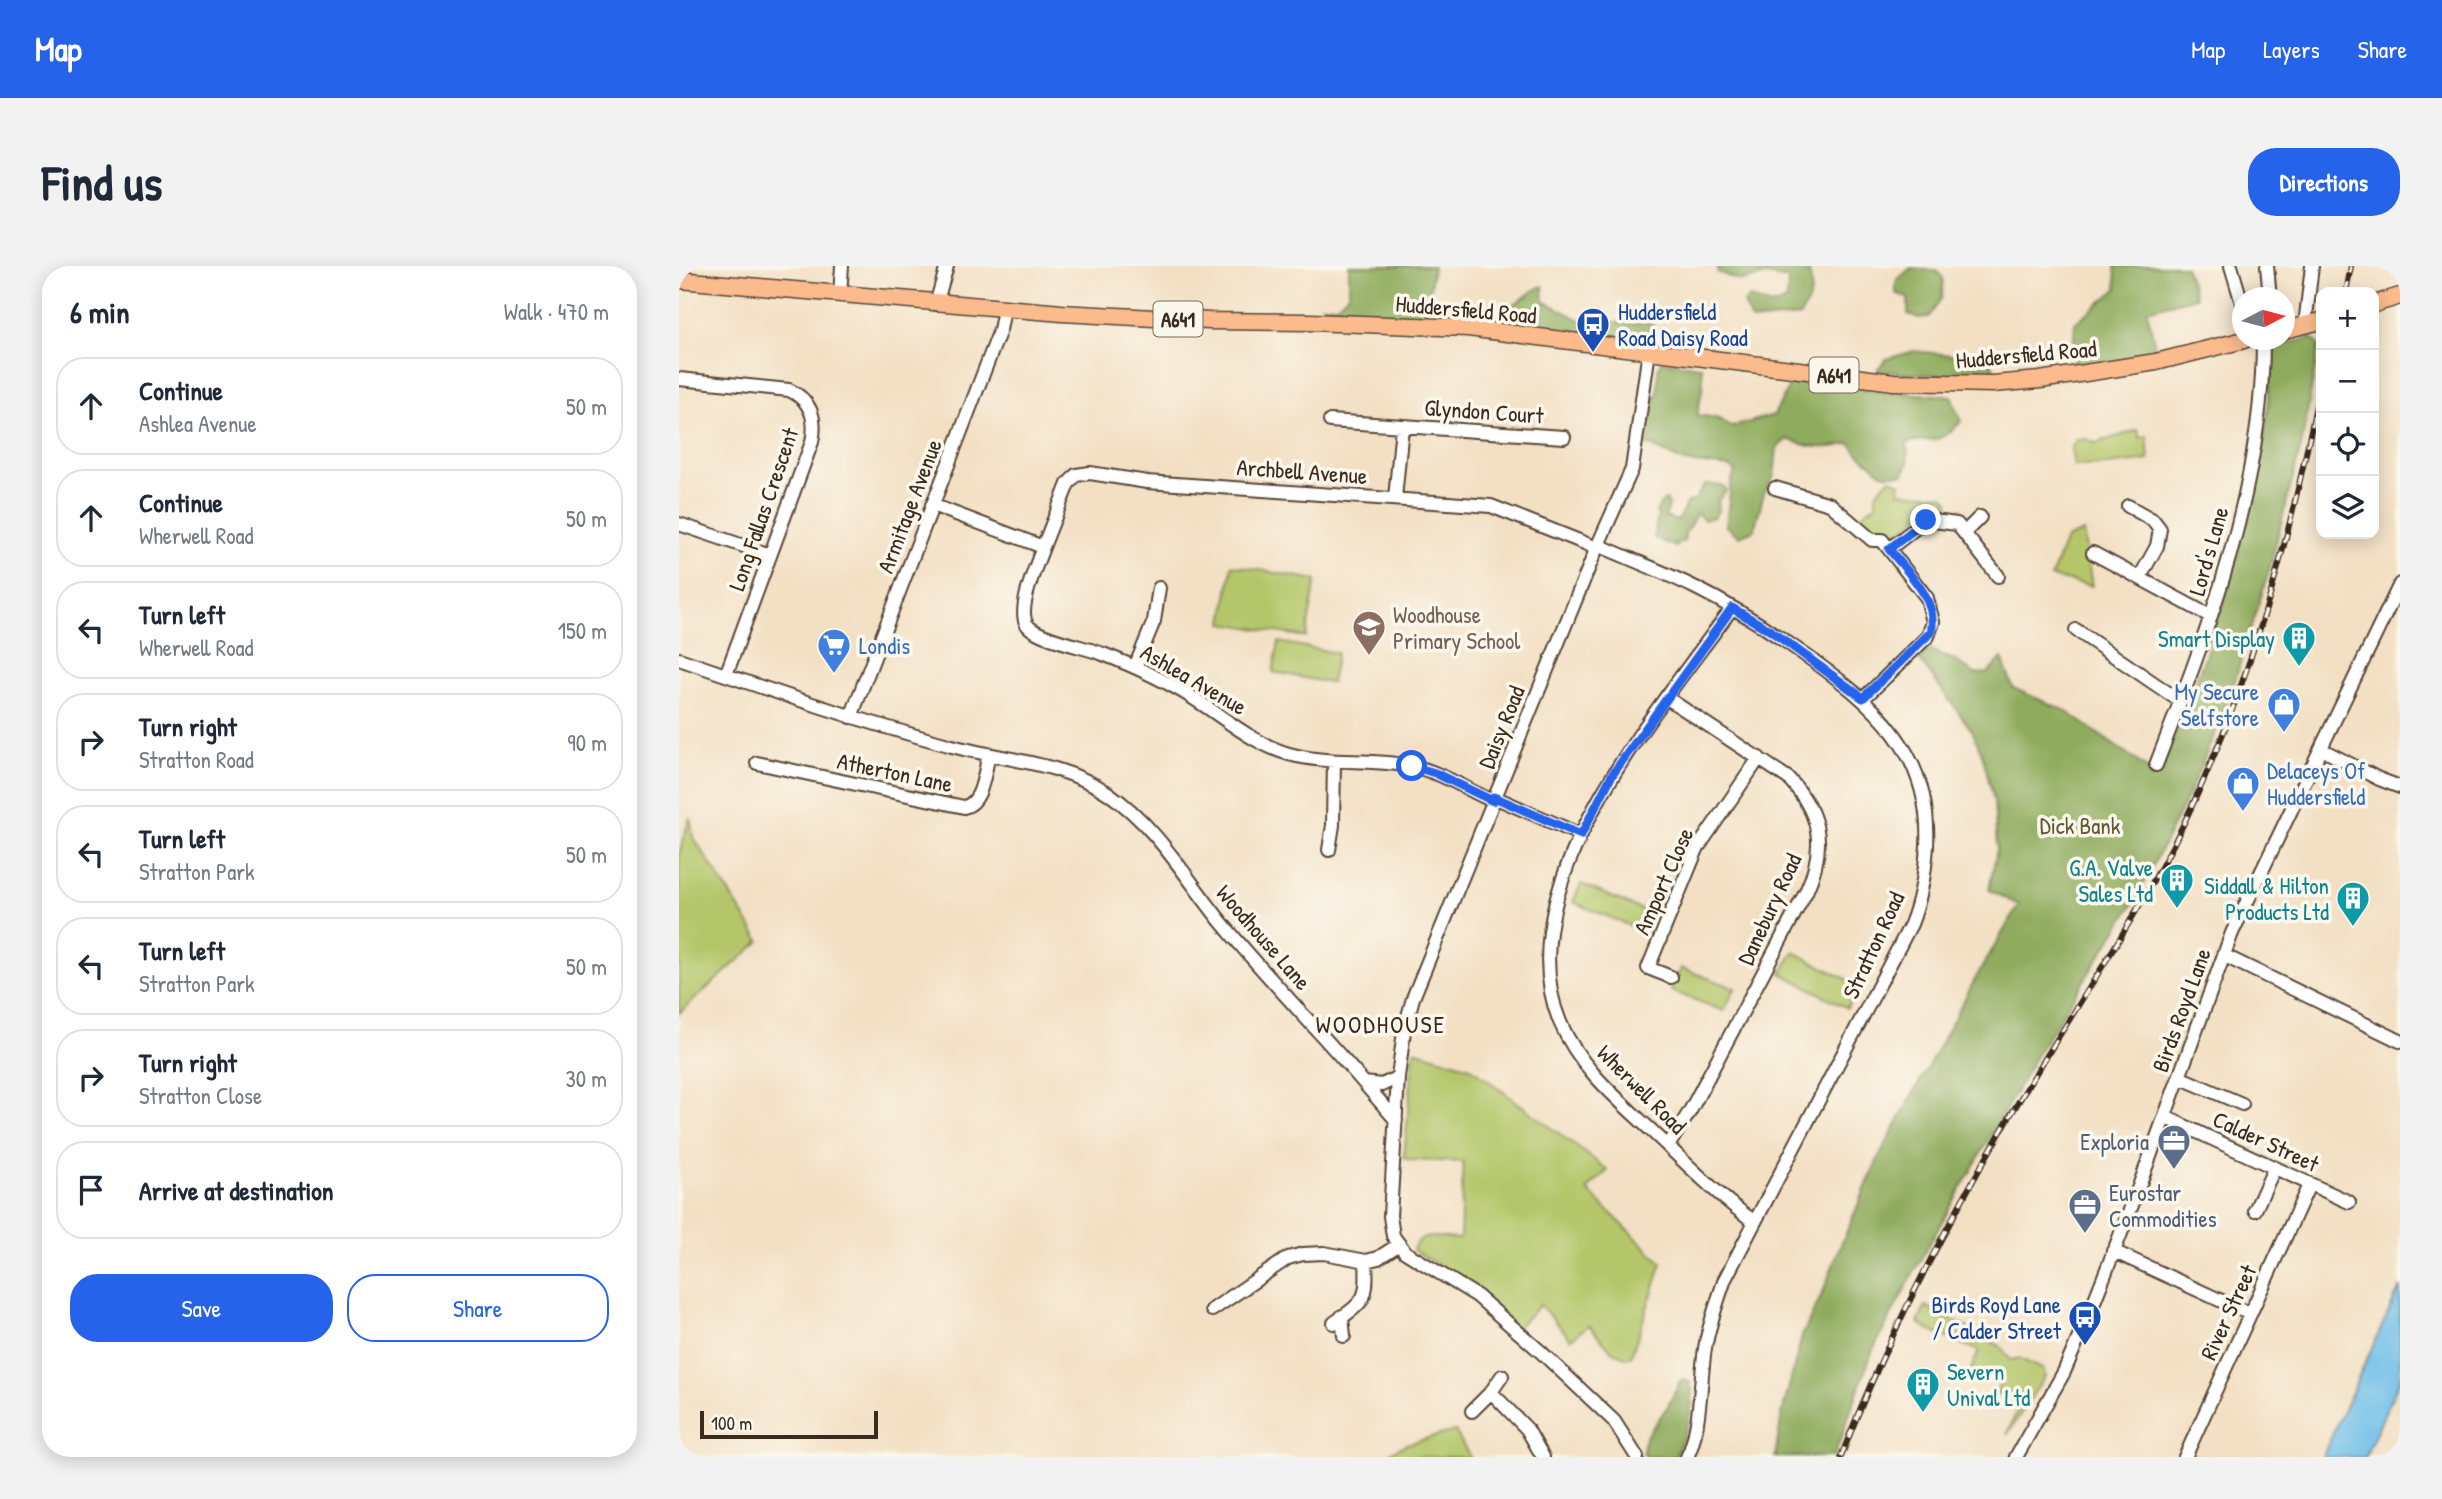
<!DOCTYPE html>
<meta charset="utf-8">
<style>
:root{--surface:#fff;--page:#f2f2f3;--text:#1f2937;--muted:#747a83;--line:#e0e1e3;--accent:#2563eb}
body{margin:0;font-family:"Patrick Hand",sans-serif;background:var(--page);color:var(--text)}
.controls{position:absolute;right:21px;top:21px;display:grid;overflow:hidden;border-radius:14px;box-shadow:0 4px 18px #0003}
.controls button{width:63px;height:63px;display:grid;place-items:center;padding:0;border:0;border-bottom:2px solid var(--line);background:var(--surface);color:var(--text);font:35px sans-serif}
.compass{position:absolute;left:1553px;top:21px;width:63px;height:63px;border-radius:50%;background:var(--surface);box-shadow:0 4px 18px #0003;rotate:84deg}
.scale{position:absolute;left:21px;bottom:18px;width:178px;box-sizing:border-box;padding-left:7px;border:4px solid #3b2a1e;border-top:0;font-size:19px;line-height:24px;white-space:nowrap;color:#3b2a1e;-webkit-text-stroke:5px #fbf7ec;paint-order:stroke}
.stop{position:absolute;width:21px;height:21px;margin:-16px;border:5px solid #2563eb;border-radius:50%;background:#fff}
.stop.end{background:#2563eb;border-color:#fff;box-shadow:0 2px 7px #0008}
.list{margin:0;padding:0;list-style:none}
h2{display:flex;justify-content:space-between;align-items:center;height:91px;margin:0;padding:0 28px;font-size:30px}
h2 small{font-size:23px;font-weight:400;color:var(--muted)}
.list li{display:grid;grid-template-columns:46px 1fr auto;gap:21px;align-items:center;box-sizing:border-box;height:98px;margin:0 14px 14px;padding:0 14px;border:2px solid var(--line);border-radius:28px}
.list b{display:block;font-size:26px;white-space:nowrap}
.list p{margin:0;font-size:23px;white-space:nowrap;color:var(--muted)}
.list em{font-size:23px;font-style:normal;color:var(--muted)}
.actions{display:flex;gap:14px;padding:21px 28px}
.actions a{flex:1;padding:16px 0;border:2px solid var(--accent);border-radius:28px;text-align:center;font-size:24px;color:var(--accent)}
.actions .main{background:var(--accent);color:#fff}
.icon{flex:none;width:38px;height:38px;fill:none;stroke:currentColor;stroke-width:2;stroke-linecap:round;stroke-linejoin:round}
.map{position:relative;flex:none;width:1721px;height:1191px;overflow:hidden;border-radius:28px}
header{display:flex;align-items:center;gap:42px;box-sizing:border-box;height:98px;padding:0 35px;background:var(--accent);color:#fff}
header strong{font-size:33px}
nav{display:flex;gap:38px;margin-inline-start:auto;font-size:24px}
.intro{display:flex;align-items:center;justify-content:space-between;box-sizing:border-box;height:168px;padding:0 42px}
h1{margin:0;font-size:49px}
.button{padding:18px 32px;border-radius:28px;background:var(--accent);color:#fff;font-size:24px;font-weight:700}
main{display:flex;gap:42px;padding:0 42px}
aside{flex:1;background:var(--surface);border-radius:28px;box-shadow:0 4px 18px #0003}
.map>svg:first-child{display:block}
</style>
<header>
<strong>Map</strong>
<nav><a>Map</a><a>Layers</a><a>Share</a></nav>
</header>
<div class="intro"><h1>Find us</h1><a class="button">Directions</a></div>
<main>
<aside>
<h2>6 min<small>Walk · 470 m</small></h2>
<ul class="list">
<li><svg class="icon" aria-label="ahead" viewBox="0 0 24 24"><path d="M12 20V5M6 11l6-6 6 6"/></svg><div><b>Continue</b><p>Ashlea Avenue</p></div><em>50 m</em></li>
<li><svg class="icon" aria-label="ahead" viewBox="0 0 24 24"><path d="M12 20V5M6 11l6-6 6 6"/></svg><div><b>Continue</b><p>Wherwell Road</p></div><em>50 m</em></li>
<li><svg class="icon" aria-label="left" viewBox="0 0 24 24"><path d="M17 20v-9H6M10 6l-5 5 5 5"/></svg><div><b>Turn left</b><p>Wherwell Road</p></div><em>150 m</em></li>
<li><svg class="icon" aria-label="right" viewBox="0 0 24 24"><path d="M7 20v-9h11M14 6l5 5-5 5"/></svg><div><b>Turn right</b><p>Stratton Road</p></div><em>90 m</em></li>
<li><svg class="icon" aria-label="left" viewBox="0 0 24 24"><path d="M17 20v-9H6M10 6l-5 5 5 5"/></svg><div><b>Turn left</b><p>Stratton Park</p></div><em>50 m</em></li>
<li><svg class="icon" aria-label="left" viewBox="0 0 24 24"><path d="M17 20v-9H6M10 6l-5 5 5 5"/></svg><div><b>Turn left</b><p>Stratton Park</p></div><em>50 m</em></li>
<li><svg class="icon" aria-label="right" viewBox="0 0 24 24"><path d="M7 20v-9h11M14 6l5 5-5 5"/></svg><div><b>Turn right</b><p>Stratton Close</p></div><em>30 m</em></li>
<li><svg class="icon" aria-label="arrive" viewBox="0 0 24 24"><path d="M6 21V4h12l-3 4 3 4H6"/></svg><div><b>Arrive at destination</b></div></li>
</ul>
<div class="actions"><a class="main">Save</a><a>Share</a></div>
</aside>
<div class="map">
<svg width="1721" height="1191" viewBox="0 0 1721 1191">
<rect width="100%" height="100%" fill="#fbf7ec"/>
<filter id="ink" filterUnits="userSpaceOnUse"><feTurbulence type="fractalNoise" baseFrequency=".0143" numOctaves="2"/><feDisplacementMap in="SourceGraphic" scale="14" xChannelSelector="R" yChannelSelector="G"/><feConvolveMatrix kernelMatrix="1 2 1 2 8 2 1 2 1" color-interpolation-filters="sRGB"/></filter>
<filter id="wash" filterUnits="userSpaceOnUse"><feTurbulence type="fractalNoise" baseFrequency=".00686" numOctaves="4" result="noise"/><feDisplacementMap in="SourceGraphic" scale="28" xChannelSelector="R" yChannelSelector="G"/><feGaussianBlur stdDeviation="1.57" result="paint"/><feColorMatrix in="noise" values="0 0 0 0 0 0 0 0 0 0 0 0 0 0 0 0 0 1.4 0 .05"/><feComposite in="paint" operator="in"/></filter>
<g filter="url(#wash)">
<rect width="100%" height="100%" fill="#f3e0c4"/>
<!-- green -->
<path fill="#b4c669" stroke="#787844" stroke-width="2" d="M 1459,164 L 1461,172 L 1468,170 L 1470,194 L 1429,199 L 1395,200 L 1392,182 L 1398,174 L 1406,173 L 1417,177 Z
M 1211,212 L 1221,217 L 1220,226 L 1265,229 L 1270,235 L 1270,250 L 1243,247 C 1229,259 1213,279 1196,264 C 1189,259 1185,254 1177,253 L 1197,238 L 1197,227 Z
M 1404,266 L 1413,320 L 1372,311 L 1387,273 Z
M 553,299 L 637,314 L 627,371 L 544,357 Z
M 600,376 L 658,387 L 652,417 L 594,406 Z
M 11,551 L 14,571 L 81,675 L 0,747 L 0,588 Z
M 902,618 L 973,648 L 965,666 L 894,636 Z
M 1115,686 L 1179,719 L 1168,742 L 1102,707 Z
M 1002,702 L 1056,722 L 1045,745 L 992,725 Z
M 735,784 L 791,801 L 929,904 L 908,924 L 983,997 L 952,1090 L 948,1092 L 932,1084 L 910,1059 L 892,1073 L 861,1039 L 837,1062 L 795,1021 L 734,984 C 739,964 765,973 781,973 L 784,896 L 730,894 L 725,891 Z
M 1247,1040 L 1321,1080 L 1332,1094 L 1340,1092 L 1365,1104 L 1366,1110 L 1328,1169 L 1341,1136 L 1317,1127 L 1324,1109 L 1292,1104 L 1300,1085 L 1247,1063 L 1239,1056 Z
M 776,1165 L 791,1191 L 703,1191 L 727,1178 Z"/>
<!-- forest -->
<path fill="#8fab5d" stroke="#656a3e" stroke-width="2" d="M 670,0 L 754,0 L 747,54 L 646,50 L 640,48 L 643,39 L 658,39 L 670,27 Z
M 1039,0 L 1128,0 C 1136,23 1133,30 1121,50 L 1072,55 L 1065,37 L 1070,32 L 1093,40 L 1108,34 L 1109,13 L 1088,9 L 1062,15 L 1038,6 Z
M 1436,0 L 1506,0 L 1517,31 L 1468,44 L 1478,89 L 1393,106 L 1396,57 L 1438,23 Z
M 1232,2 L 1258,5 L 1264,12 L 1263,31 L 1250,51 L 1240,52 L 1229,48 L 1229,32 L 1217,27 L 1217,15 Z
M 864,20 L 865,35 L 909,58 L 934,56 L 954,58 L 973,54 L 975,67 L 972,76 L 790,55 L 785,52 L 790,45 C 806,44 826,44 840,35 C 849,30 853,23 864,20 Z
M 1633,72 L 1640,79 L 1623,176 L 1589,308 L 1553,424 L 1540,458 L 1507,534 L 1456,635 L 1358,788 L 1238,1000 L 1193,1086 L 1155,1191 L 1096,1191 L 1103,1148 L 1123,1070 L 1144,1026 L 1160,983 L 1200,891 L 1299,708 L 1340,639 L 1310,624 L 1318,583 L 1315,535 L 1304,491 L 1294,466 L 1240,393 L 1249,383 L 1277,395 L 1296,408 L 1309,407 L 1323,392 L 1334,422 L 1385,444 L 1479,510 C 1521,411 1559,307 1580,202 C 1588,162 1591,120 1594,80 Z
M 1235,85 L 1310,93 L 1317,107 L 1314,112 L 1233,108 L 1198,104 L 1207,93 Z
M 983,95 L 1023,101 L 1024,120 L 1018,149 L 1038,152 L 1053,161 L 1095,149 L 1114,113 L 1191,125 L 1273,130 L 1275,140 L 1283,155 C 1275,162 1264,174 1252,174 C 1244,175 1238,174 1228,177 L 1229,196 L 1225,208 L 1204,208 L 1179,187 L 1171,177 C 1148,184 1131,182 1108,173 L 1098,182 L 1095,210 L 1085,227 L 1075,264 L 1060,270 L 1047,260 L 1052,217 L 1056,205 L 1051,201 L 1005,196 L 965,177 L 963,163 L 967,147 L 979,126 L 979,103 Z
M 1026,218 L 1044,220 L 1048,224 L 1039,234 L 1040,243 L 1035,251 L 1025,254 L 1018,247 L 1006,268 L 1005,276 L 1000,276 L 997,281 L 975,272 L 979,249 L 977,246 L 983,236 L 988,234 L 990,240 L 986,251 L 999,255 L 1008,236 L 1015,235 Z
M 1002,1114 L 1011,1116 C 1019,1138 1004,1171 996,1191 L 969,1191 L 964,1187 L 966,1172 L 989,1140 Z"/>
<!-- water -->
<path fill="#6dbee8" stroke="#547483" stroke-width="2" d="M 1721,1021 L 1721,1113 L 1686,1191 L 1643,1191 Z"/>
</g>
<g filter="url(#ink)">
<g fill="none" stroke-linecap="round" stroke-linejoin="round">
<defs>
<path id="minor" d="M 1552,0 L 1563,37
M 1588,0 L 1591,32
M 161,29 L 163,0
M 257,38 L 268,0
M 1626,59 L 1633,0
M 0,113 L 110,124 C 132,134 138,153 133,176 L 47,409
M 651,155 L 885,171
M 1096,222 L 1151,238 L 1193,274 L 1203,274 L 1248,332 L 1254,356 L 1249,370 L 1184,433
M 716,232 L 723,161
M 253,239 L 364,281 C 358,298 339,340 347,357 C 354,372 407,381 424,388 C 455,400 486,414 514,432 C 546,452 573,477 610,488 C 650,499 691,492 731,500 C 761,505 786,523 814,535
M 1449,240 L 1474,254 L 1481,263 L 1478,280 L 1461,311
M 0,258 L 91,289
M 1285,267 L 1301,251
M 919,279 C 951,293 985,306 1017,322 C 1055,341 1091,364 1126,389 C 1196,438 1253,487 1248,580 C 1246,608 1242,633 1232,658 L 1046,1013 C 1038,1036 1030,1059 1026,1082 C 1021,1114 1022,1164 1008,1191
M 364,281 L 389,218 L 397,209 L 411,207 L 468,216 L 812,240 L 918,282
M 1210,283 L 1247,254 L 1278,258 L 1319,310
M 1414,287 L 1531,350
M 1053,342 C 979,445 825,620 881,756 C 901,803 940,834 976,868 C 1008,898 1040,931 1076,956
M 1397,364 L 1501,435
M 0,393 C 90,424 181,455 273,480 C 325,494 383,496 429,527 C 478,560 508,614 544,658 C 589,713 639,763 685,817 L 703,819 L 719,811
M 456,401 L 475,355 L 480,322
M 988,432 L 1109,512 C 1143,548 1147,582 1127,626 L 1011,845 L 989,880
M 172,451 L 321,64 L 325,43
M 1642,483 L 1700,513 L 1721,521
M 78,497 L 285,541 C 304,537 305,506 310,489
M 1477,499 C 1530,362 1584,222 1584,74
M 815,531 L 902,569
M 650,584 L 654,559 L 655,495
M 1544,689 L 1721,775
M 992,711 L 969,702 L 1018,583 L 1080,492
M 1500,811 L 1563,838
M 685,817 L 717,854
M 1486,851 L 1670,936
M 1576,944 L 1595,903
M 1434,985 L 1571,1048
M 533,1044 L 609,992 L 624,988 L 645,987 L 687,995 L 699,992 L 719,979
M 663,1050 L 665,1070
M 655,1057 C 686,1035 689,1034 687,995
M 812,1126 L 848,1163 L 864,1191
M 793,1145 L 812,1126 L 823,1110
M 958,1191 L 935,1155 L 862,1086 L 798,1030 L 726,986 L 714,970 L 711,950 L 719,811 L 725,765 L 734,732 L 919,279 L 953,203 L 970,85
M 1337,1191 L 1385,1106 L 1413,1041 L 1455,934 L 1553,667 L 1721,318
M 1506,1191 L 1630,919"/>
<path id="major" d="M 0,14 L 383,47 L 531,55 L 631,56 L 789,62 L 1215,116 L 1314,118 L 1361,114 L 1477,96 L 1565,74
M 1695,38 L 1721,30
M 1605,64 L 1642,55"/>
</defs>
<!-- minor casing -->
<use href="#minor" stroke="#574537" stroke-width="16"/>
<!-- major casing -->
<use href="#major" stroke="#574537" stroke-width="19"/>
<!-- minor -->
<use href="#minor" stroke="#fff" stroke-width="12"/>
<!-- major -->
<use href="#major" stroke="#fbbb8c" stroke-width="16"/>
<defs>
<path id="rail" d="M 1667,26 L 1672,0
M 1162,1191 C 1207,1073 1267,959 1331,850 C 1385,759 1445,672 1494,579 C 1568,434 1611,275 1642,115"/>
</defs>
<!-- rail casing -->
<use href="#rail" stroke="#3b2a1e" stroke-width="6"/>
<!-- rail -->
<use href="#rail" stroke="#fbf7ec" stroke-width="3.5" stroke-dasharray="10" stroke-linecap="butt"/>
</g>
</g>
<g fill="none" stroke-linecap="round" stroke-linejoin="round" filter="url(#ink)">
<!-- route -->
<path stroke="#2563eb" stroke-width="9" d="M 733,500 L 756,507 L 814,535 L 815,531 L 902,569 L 933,509 L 1053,342 L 1092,365 L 1184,432 L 1252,366 C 1260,334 1228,306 1210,283 L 1247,254"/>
</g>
<!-- icons -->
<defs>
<symbol id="bus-pin" viewBox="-11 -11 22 30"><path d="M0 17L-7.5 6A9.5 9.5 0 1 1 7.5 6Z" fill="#1a4fb4" stroke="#fbf7ec"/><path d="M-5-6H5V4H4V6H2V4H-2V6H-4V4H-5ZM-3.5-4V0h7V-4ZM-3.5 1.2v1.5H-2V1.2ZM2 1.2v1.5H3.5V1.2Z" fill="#fff"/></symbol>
<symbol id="school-pin" viewBox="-11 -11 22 30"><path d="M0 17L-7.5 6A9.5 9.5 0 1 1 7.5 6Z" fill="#8d6e63" stroke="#fbf7ec"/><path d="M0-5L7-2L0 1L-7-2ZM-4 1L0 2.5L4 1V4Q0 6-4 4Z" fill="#fff"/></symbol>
<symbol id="building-pin" viewBox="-11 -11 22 30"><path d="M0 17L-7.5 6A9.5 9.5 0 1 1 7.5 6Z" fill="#0f9aa8" stroke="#fbf7ec"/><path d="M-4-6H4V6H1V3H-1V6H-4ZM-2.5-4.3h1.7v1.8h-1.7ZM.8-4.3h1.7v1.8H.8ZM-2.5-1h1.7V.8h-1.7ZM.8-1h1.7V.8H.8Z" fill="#fff"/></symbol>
<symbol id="supermarket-pin" viewBox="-11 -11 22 30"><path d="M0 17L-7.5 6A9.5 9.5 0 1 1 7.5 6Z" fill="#3f7fe0" stroke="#fbf7ec"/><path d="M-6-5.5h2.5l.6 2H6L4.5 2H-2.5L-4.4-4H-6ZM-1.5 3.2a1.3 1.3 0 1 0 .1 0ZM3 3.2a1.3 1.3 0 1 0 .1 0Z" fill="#fff"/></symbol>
<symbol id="shop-pin" viewBox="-11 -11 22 30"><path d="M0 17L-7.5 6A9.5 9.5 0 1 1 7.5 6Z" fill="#3f7fe0" stroke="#fbf7ec"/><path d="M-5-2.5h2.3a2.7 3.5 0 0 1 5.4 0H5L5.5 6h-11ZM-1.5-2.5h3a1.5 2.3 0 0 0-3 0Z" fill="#fff"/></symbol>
<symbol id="office-pin" viewBox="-11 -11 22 30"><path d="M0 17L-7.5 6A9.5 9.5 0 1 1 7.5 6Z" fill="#5c6f8a" stroke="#fbf7ec"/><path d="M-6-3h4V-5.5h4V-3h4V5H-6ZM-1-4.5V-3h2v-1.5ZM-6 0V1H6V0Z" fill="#fff"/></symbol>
</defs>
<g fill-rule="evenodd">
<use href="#bus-pin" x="895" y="39" width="38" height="52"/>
<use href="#school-pin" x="671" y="342" width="38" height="52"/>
<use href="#building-pin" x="1601" y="353" width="38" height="52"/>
<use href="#supermarket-pin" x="136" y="360" width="38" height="52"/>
<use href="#shop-pin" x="1586" y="419" width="38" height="52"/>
<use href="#shop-pin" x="1545" y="498" width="38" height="52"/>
<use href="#building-pin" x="1479" y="595" width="38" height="52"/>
<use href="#building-pin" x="1655" y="613" width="38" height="52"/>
<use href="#office-pin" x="1476" y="856" width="38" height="52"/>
<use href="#office-pin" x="1387" y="920" width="38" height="52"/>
<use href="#bus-pin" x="1387" y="1032" width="38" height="52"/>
<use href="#building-pin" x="1225" y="1099" width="38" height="52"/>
</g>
<g text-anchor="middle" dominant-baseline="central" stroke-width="7" stroke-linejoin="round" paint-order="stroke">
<!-- shield labels -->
<g fill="#fbf7ec" stroke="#75685c" stroke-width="2">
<rect x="474.5" y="35.5" width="49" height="35" rx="5"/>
<rect x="1130.5" y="91.5" width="49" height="35" rx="5"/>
</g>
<g font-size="21" font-weight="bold" fill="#3b2a1e">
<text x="499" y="53">A641</text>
<text x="1155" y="109">A641</text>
</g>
<!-- street labels -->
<g font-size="23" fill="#3b2a1e" stroke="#fbf7ec">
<text transform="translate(787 43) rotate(5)">Huddersfield Road</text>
<text transform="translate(1347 88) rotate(-5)">Huddersfield Road</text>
<text transform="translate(805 145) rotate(4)">Glyndon Court</text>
<text transform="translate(623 205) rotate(4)">Archbell Avenue</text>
<text transform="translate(230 240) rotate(-69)">Armitage Avenue</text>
<text transform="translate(84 243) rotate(-71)">Long Fallas Crescent</text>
<text transform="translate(1529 285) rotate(-74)">Lord's Lane</text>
<text transform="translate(515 413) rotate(30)">Ashlea Avenue</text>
<text transform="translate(822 461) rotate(-68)">Daisy Road</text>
<text transform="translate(216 506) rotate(12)">Atherton Lane</text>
<text transform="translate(984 615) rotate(-66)">Amport Close</text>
<text transform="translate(1090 643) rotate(-65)">Danebury Road</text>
<text transform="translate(585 671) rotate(49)">Woodhouse Lane</text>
<text transform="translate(1194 679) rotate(-65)">Stratton Road</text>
<text transform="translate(1502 744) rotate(-70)">Birds Royd Lane</text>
<text transform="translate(963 823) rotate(45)">Wherwell Road</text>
<text transform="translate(1587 875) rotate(25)">Calder Street</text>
<text transform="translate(1549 1046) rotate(-65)">River Street</text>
</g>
<!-- transit labels -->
<g font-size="23" fill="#164399" stroke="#fbf7ec" text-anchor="start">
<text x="939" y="45">Huddersfield<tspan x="939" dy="26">Road Daisy Road</tspan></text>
<text x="1382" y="1038" text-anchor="end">Birds Royd Lane<tspan x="1382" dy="26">/ Calder Street</tspan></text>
</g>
<!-- education labels -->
<g font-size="23" fill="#785e54" stroke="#fbf7ec" text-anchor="start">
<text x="714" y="348">Woodhouse<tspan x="714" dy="26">Primary School</tspan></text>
</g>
<!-- culture labels -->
<g font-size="23" fill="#0d838f" stroke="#fbf7ec" text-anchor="end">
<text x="1596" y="372">Smart Display</text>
<text x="1474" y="601">G.A. Valve<tspan x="1474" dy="26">Sales Ltd</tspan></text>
<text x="1650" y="619">Siddall &amp; Hilton<tspan x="1650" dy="26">Products Ltd</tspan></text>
<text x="1268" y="1105" text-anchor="start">Severn<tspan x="1268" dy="26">Unival Ltd</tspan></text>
</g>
<!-- shop labels -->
<g font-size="23" fill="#366cbe" stroke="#fbf7ec" text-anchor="start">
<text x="180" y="379">Londis</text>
<text x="1580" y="425" text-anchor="end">My Secure<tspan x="1580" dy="26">Selfstore</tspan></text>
<text x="1588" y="504">Delaceys Of<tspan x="1588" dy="26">Huddersfield</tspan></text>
</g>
<!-- park labels -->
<g font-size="23" fill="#5f5934" stroke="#fbf7ec">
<text x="1401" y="559">Dick Bank</text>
</g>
<!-- service labels -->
<g font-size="23" fill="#4e5e75" stroke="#fbf7ec" text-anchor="end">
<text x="1470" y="875">Exploria</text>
<text x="1430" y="926" text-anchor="start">Eurostar<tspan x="1430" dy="26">Commodities</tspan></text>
</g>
<!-- neighbourhood labels -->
<g font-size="24" letter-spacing="2" fill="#3b2a1e" stroke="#fbf7ec">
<text x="702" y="758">WOODHOUSE</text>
</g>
</g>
</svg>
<div class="controls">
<button>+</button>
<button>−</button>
<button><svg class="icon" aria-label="locate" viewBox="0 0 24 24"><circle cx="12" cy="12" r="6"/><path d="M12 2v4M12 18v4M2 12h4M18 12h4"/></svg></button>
<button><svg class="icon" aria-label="layers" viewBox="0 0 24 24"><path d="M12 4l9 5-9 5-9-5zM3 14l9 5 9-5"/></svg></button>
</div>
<svg class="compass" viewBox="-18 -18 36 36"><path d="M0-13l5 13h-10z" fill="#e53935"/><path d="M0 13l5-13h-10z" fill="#747a83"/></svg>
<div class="scale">100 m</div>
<div class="stop" style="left:733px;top:500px"></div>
<div class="stop end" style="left:1247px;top:254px"></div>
</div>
</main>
